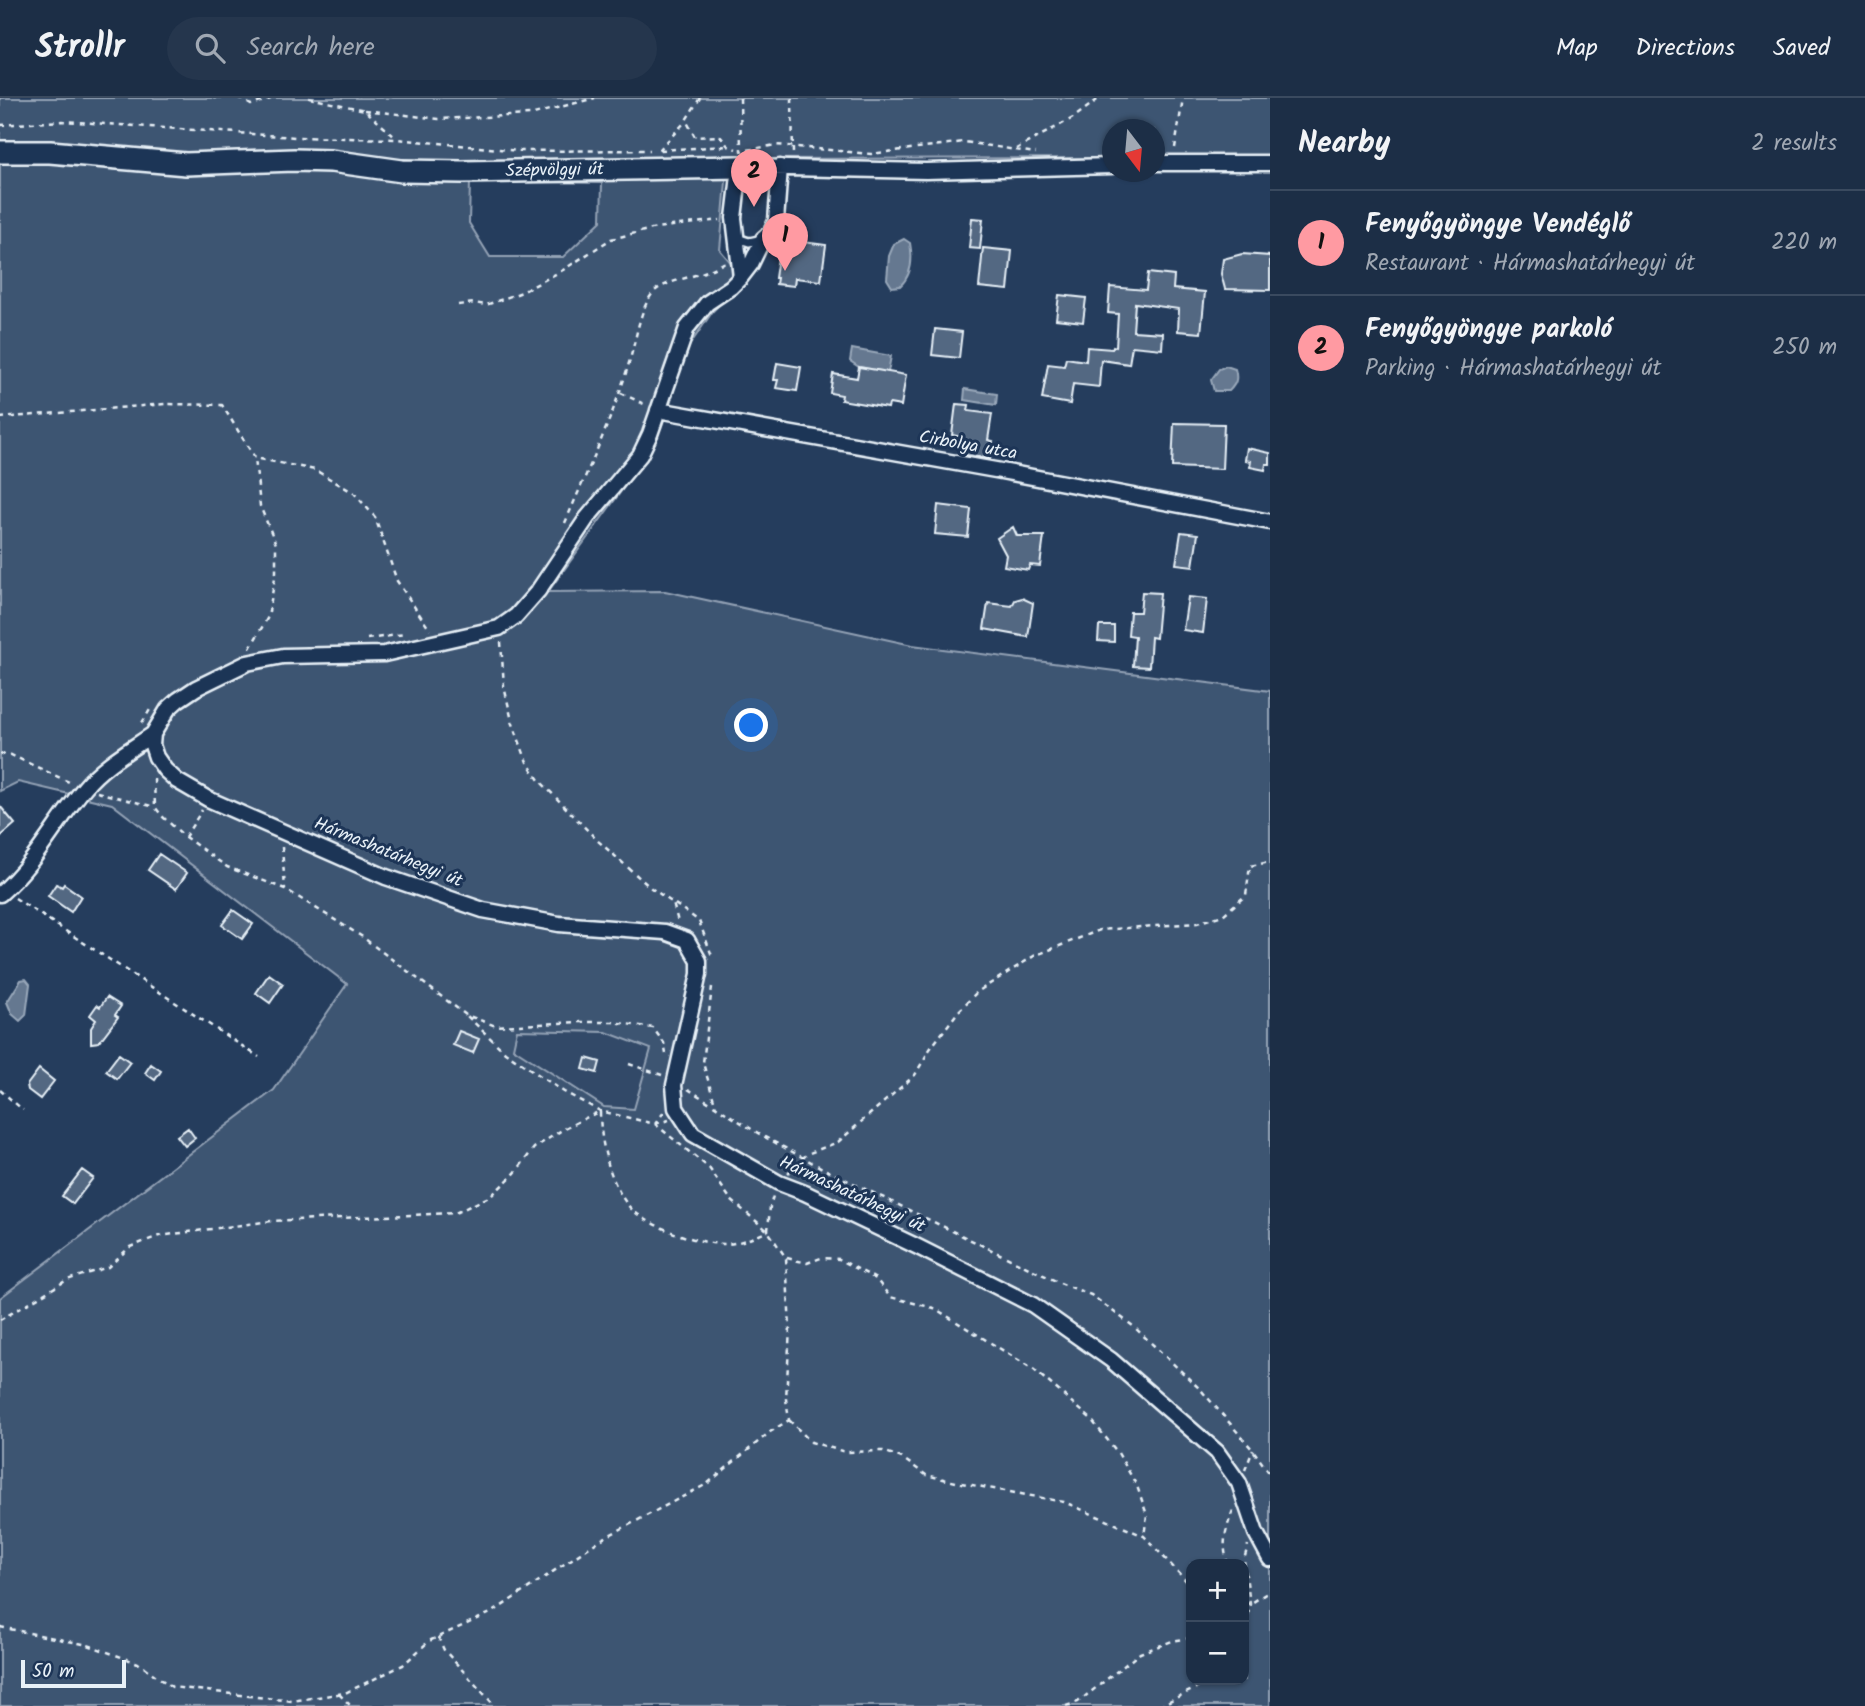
<!DOCTYPE html>
<meta charset="utf-8">
<style>
:root{--surface:#1c2e46;--page:#25364d;--text:#f1f3f6;--muted:#a0a8b3;--line:#3a4a5f;--accent:#ff9aa2}
body{margin:0;font-family:Kalam,sans-serif;background:var(--page);color:var(--text)}
.controls{position:absolute;right:21px;bottom:21px;display:grid;overflow:hidden;border-radius:14px;box-shadow:0 2px 5px #0004}
.controls button{width:63px;height:63px;display:grid;place-items:center;padding:0;border:0;border-bottom:2px solid var(--line);background:var(--surface);color:var(--text);font:35px sans-serif}
.compass{position:absolute;left:1102px;top:21px;width:63px;height:63px;border-radius:50%;background:var(--surface);box-shadow:0 2px 5px #0004;rotate:164deg}
.scale{position:absolute;left:21px;bottom:18px;width:105px;box-sizing:border-box;padding-left:7px;border:4px solid #e8f1f8;border-top:0;font-size:19px;line-height:24px;white-space:nowrap;color:#e8f1f8;-webkit-text-stroke:5px #1d3557;paint-order:stroke}
.you{position:absolute;left:752px;top:628px;width:24px;height:24px;margin:-18px;border:5px solid #fff;border-radius:50%;background:#1a73e8;box-shadow:0 0 0 10px #1a73e833}
.badge{display:grid;place-items:center;width:46px;height:46px;border-radius:50%;background:var(--accent);color:#111;font-size:23px;font-weight:700}
.pin{position:absolute;translate:-50% -58px;filter:drop-shadow(0 2px 4px #0008)}
.pin::after{content:'';position:absolute;top:37px;width:24px;height:21px;background:inherit;clip-path:polygon(0 0,100% 0,50% 100%)}
.list{margin:0;padding:0;list-style:none}
h2{display:flex;justify-content:space-between;align-items:center;height:91px;margin:0;padding:0 28px;font-size:30px}
h2 small{font-size:23px;font-weight:400;color:var(--muted)}
.list li{display:grid;grid-template-columns:46px 1fr auto;gap:21px;align-items:center;box-sizing:border-box;height:105px;padding:0 28px;border-top:2px solid var(--line)}
.list b{display:block;font-size:26px;white-space:nowrap}
.list p{margin:0;font-size:23px;white-space:nowrap;color:var(--muted)}
.list em{font-size:23px;font-style:normal;color:var(--muted)}
.icon{flex:none;width:38px;height:38px;fill:none;stroke:currentColor;stroke-width:2;stroke-linecap:round;stroke-linejoin:round}
.map{position:relative;flex:none;width:1270px;height:1608px;overflow:hidden}
header{display:flex;align-items:center;gap:42px;box-sizing:border-box;height:98px;padding:0 35px;background:var(--surface);border-bottom:2px solid var(--line)}
header strong{font-size:33px}
nav{display:flex;gap:38px;margin-inline-start:auto;font-size:24px}
.search{width:490px;height:63px;background:var(--page);display:flex;align-items:center;gap:18px;box-sizing:border-box;padding:0 24px;border-radius:38px;color:var(--muted);font-size:26px}
main{display:flex}
aside{flex:1;background:var(--surface)}
.map>svg:first-child{display:block}
</style>
<header>
<strong>Strollr</strong>
<div class="search"><svg class="icon" aria-label="search" viewBox="0 0 24 24"><circle cx="10" cy="10" r="6"/><path d="M15 15l6 6"/></svg>Search here</div>
<nav><a>Map</a><a>Directions</a><a>Saved</a></nav>
</header>
<main>
<div class="map">
<svg width="1270" height="1608" viewBox="0 0 1270 1608">
<rect width="100%" height="100%" fill="#253d5d"/>
<filter id="ink" filterUnits="userSpaceOnUse"><feTurbulence type="fractalNoise" baseFrequency=".0143" numOctaves="2"/><feDisplacementMap in="SourceGraphic" scale="14" xChannelSelector="R" yChannelSelector="G"/><feConvolveMatrix kernelMatrix="1 2 1 2 8 2 1 2 1" color-interpolation-filters="sRGB"/></filter>
<g filter="url(#ink)">
<!-- built -->
<path fill="#334a68" d="M 517,931 L 606,934 L 651,951 L 634,1012 L 604,1009 L 513,949 Z"/>
<!-- green -->
<path fill="#3e5472" stroke="#93a2b5" stroke-width="2" fill-rule="evenodd" d="M 0,0 L 1270,0 L 1270,59 L 1155,60 L 1154,32 L 1112,32 L 1112,60 L 728,61 L 720,152 L 745,181 L 713,213 L 687,251 L 651,352 L 548,494 L 665,493 L 912,547 L 1270,593 L 1270,1608 L 0,1608 L 0,1200 L 274,992 L 347,886 L 112,706 L 18,684 L 0,693 ZM 470,83 L 602,85 L 601,123 L 563,159 L 490,159 L 469,125 ZM 517,932 L 606,934 L 651,951 L 634,1011 L 604,1009 L 513,950 ZM 1191,1466 L 1244,1466 L 1244,1582 L 1191,1582 Z"/>
<!-- water -->
<path fill="#657890" stroke="#99a8ba" stroke-width="2" d="M 904,141 L 910,145 C 913,161 912,177 900,188 L 892,189 L 887,181 L 889,158 L 894,146 Z
M 852,251 L 891,258 L 888,274 L 859,269 L 850,263 Z
M 1226,268 L 1235,271 C 1238,281 1236,286 1229,293 L 1214,293 L 1211,282 L 1219,271 Z
M 965,291 L 997,296 L 996,307 L 964,302 Z
M 26,881 L 30,886 L 26,917 L 20,923 L 12,916 L 7,904 L 21,882 Z"/>
<!-- building -->
<path fill="#536782" stroke="#e8f1f8" stroke-width="2" d="M 972,120 L 983,121 L 980,151 L 969,150 Z
M 796,143 L 826,147 L 821,183 L 795,180 L 794,188 L 776,186 L 777,180 L 775,180 L 779,151 L 795,152 Z
M 983,150 L 1012,153 L 1008,192 L 979,189 Z
M 1242,156 L 1270,158 L 1270,192 L 1225,191 L 1221,176 L 1223,161 Z
M 1148,175 L 1174,178 L 1173,191 L 1205,194 L 1201,235 L 1178,233 L 1179,211 L 1135,205 L 1133,233 L 1163,235 L 1162,251 L 1132,248 L 1129,266 L 1101,262 L 1099,289 L 1073,286 L 1070,306 L 1042,301 L 1048,266 L 1064,268 L 1066,260 L 1086,263 L 1087,249 L 1112,251 L 1113,248 L 1116,249 L 1118,216 L 1108,215 L 1110,189 L 1146,192 Z
M 1059,197 L 1086,200 L 1083,224 L 1056,221 Z
M 935,231 L 962,234 L 959,260 L 932,257 Z
M 777,265 L 801,269 L 797,293 L 776,290 L 778,282 L 774,282 Z
M 859,269 L 906,277 L 901,308 L 889,306 L 888,310 L 841,302 L 842,297 L 830,295 L 833,276 L 857,280 Z
M 956,306 L 969,307 L 968,313 L 992,316 L 988,342 L 993,343 L 990,361 L 960,356 L 962,339 L 952,337 Z
M 1174,325 L 1224,326 L 1222,371 L 1172,369 Z
M 1247,350 L 1270,355 L 1270,366 L 1266,366 L 1265,372 L 1250,369 L 1251,363 L 1245,362 Z
M 938,407 L 971,411 L 968,439 L 935,436 Z
M 1013,429 L 1017,438 L 1044,438 L 1040,468 L 1030,467 L 1028,472 L 1004,468 L 1006,457 L 997,440 Z
M 1181,434 L 1198,436 L 1193,468 L 1176,466 Z
M 1142,494 L 1160,495 L 1156,540 L 1151,539 L 1149,569 L 1133,568 L 1135,538 L 1128,537 L 1130,514 L 1140,514 Z
M 1188,499 L 1207,501 L 1203,535 L 1183,532 Z
M 1022,500 L 1033,505 L 1028,539 L 984,531 L 988,505 L 1012,508 L 1015,502 Z
M 1099,528 L 1114,528 L 1114,544 L 1098,543 Z
M 0,708 L 15,726 L 0,739 Z
M 159,756 L 187,775 L 176,791 L 148,772 Z
M 56,786 L 62,789 L 64,786 L 81,798 L 71,814 L 48,798 Z
M 233,812 L 253,826 L 242,841 L 222,827 Z
M 269,876 L 283,886 L 270,905 L 256,895 Z
M 107,899 L 121,908 L 115,917 L 118,919 L 99,944 L 91,945 L 91,930 L 96,922 L 90,917 L 97,907 L 100,909 Z
M 459,933 L 479,941 L 473,955 L 453,947 Z
M 119,956 L 130,964 L 117,981 L 106,973 Z
M 586,960 L 600,964 L 597,975 L 583,971 Z
M 151,966 L 161,973 L 155,982 L 145,975 Z
M 39,971 L 54,983 L 40,1001 L 28,992 L 27,987 Z
M 188,1030 L 195,1040 L 185,1048 L 177,1038 Z
M 82,1072 L 93,1080 L 73,1106 L 62,1098 Z"/>
<g fill="none" stroke-linecap="round" stroke-linejoin="round">
<defs>
<path id="lane" d="M 737,140 L 749,144 L 763,141"/>
<path id="street" d="M 1154,65 L 1270,65
M 780,69 L 776,123 L 771,134 L 763,141 L 751,166 L 741,179 L 731,189 L 707,205 L 687,230 L 650,336 L 640,357 L 587,420 L 538,493 L 516,518 L 499,530 L 384,556 L 283,558 L 247,565 L 196,590 L 178,602 L 168,611 L 153,636 L 152,647 L 156,659 L 165,672 L 177,683 L 208,701 L 386,779 L 483,812 L 559,826 L 665,834 L 687,842 L 699,863 L 699,876 L 674,987 L 676,1010 L 693,1036 L 779,1085 L 805,1095 L 918,1149 L 1033,1207 L 1111,1262 L 1217,1354 L 1239,1385 L 1256,1435 L 1270,1461
M 741,179 L 734,120 L 740,69 L 926,73 L 1112,68
M 658,312 L 1001,373 L 1270,424
M 0,796 C 35,766 56,724 85,689 C 103,667 130,652 153,636"/>
<g id="secondary">
<path id="s1" d="M 0,54 L 50,54 L 186,66 L 294,62 L 331,63 L 402,73 L 462,74 L 740,69"/>
</g>
</defs>
<!-- lane casing -->
<use href="#lane" stroke="#e8f1f8" stroke-width="12"/>
<!-- street casing -->
<use href="#street" stroke="#e8f1f8" stroke-width="19"/>
<!-- secondary casing -->
<use href="#secondary" stroke="#e8f1f8" stroke-width="26"/>
<!-- path -->
<path stroke="#e8f1f8" stroke-width="2.5" stroke-dasharray="5 5" stroke-linecap="butt" d="M 213,0 L 216,0
M 239,0 L 251,7 L 274,0
M 309,0 L 365,12 L 395,39
M 700,0 L 686,22 L 695,39 L 720,38 L 728,48 L 736,51
M 740,0 L 741,53 L 776,47 L 871,56 L 964,44 L 1036,55
M 792,0 L 793,56
M 365,12 L 439,21 L 530,17 L 595,0
M 0,27 L 63,23 L 295,39 L 397,41 L 520,53 L 650,52
M 1175,50 L 1183,0
M 1016,51 L 1073,20 L 1100,0
M 659,52 L 685,24
M 660,52 L 728,48
M 458,207 L 474,205 L 486,207 L 522,194 L 563,172 L 611,141 L 656,130 L 720,122
M 621,295 L 646,307
M 0,320 L 165,306 L 222,307 L 255,360 L 315,372 L 354,395 L 375,419 L 397,483 L 430,532
M 565,425 C 590,366 619,308 634,246 C 638,230 643,203 656,192 C 670,181 705,178 725,164
M 367,541 L 405,536
M 501,544 L 504,588 L 512,623 L 527,664 L 539,682 L 597,742 L 651,790 L 673,805 L 678,824
M 250,550 L 268,519 L 276,474 L 276,446 L 260,408 L 255,360
M 142,625 L 151,610
M 0,656 L 9,656 L 71,685
M 154,681 L 155,709 L 163,719 L 185,739 L 227,769 L 285,791 L 361,838 L 466,917 L 496,928 L 580,924 L 613,924 L 653,930 L 664,945 L 666,956
M 97,694 L 155,709
M 185,739 L 202,712
M 282,749 L 285,791
M 15,800 L 259,959
M 675,806 L 699,823 L 712,858
M 712,889 L 703,965 L 716,1009
M 629,966 L 662,977
M 688,991 L 761,1037 L 826,1072 L 1060,1185 L 1091,1197 L 1133,1228 L 1201,1292 L 1253,1352 L 1270,1376
M 0,992 L 23,1012
M 655,1026 L 664,1014
M 655,1026 L 669,1022
M 788,1075 L 807,1056 L 838,1044 L 915,977 L 930,951 L 958,914 L 977,894 L 1034,858 L 1100,832 L 1197,825 L 1223,817 L 1246,797 L 1250,768 L 1270,764
M 768,1133 L 770,1108 L 773,1098
M 787,1160 L 807,1165 L 821,1160 L 839,1161 L 876,1181 L 890,1199 L 934,1210 L 1033,1271 L 1090,1320 L 1118,1355 L 1137,1388 L 1147,1417 L 1144,1438
M 0,1222 L 67,1182 L 108,1169 L 130,1149 L 159,1138 L 271,1123 L 455,1115 L 491,1098 L 515,1075 L 534,1050 L 565,1030 L 600,1013 C 600,1043 609,1082 627,1106 C 642,1127 701,1147 726,1146 C 740,1145 756,1139 768,1133
M 789,1322 L 811,1344 L 845,1354 L 883,1353 L 902,1360 L 926,1377 L 956,1384 L 1064,1404 L 1144,1438 L 1191,1488
M 1245,1372 L 1253,1352
M 1228,1466 C 1221,1445 1226,1432 1233,1412
M 1244,1497 L 1248,1504
M 1244,1505 L 1250,1506 L 1270,1493
M 1244,1526 L 1247,1524 L 1250,1506 L 1244,1462 L 1248,1447
M 0,1529 L 88,1547 L 138,1565 L 172,1589 L 292,1603 L 345,1595 L 403,1567 L 429,1543 L 493,1514 L 600,1442 L 707,1386 L 770,1334 L 789,1322 L 786,1301 L 790,1230 L 786,1160 L 768,1133 L 731,1102 L 709,1070 L 655,1026 L 600,1013 L 564,994 L 505,954 L 466,917
M 438,1539 L 444,1552 L 495,1608
M 339,1596 L 351,1608
M 1066,1608 L 1078,1604 L 1140,1555 L 1172,1543 L 1191,1540
M 1159,1608 L 1213,1582"/>
<!-- lane -->
<use href="#lane" stroke="#1d3557" stroke-width="7"/>
<!-- street -->
<use href="#street" stroke="#1d3557" stroke-width="14"/>
<!-- secondary -->
<use href="#secondary" stroke="#1d3557" stroke-width="21"/>
</g>
</g>
<g text-anchor="middle" dominant-baseline="central" stroke-width="6" stroke-linejoin="round" paint-order="stroke">
<!-- street labels -->
<g font-size="18" fill="#e8f1f8" stroke="#1d3557">
<text stroke="none"><textPath href="#s1" startOffset="556">Szépvölgyi út</textPath></text>
<text transform="translate(968 348) rotate(10)">Cirbolya utca</text>
<text transform="translate(388 755) rotate(22)">Hármashatárhegyi út</text>
<text transform="translate(852 1097) rotate(25)">Hármashatárhegyi út</text>
</g>
</g>
</svg>
<div class="controls">
<button>+</button>
<button>−</button>
</div>
<svg class="compass" viewBox="-18 -18 36 36"><path d="M0-13l5 13h-10z" fill="#e53935"/><path d="M0 13l5-13h-10z" fill="#a0a8b3"/></svg>
<div class="scale">50 m</div>
<div class="you"></div>
<div class="pin badge" style="left:785px;top:173px">1</div>
<div class="pin badge" style="left:754px;top:109px">2</div>
</div>
<aside>
<h2>Nearby<small>2 results</small></h2>
<ul class="list">
<li><span class="badge">1</span><div><b>Fenyőgyöngye Vendéglő</b><p>Restaurant · Hármashatárhegyi út</p></div><em>220 m</em></li>
<li><span class="badge">2</span><div><b>Fenyőgyöngye parkoló</b><p>Parking · Hármashatárhegyi út</p></div><em>250 m</em></li>
</ul>
</aside>
</main>
